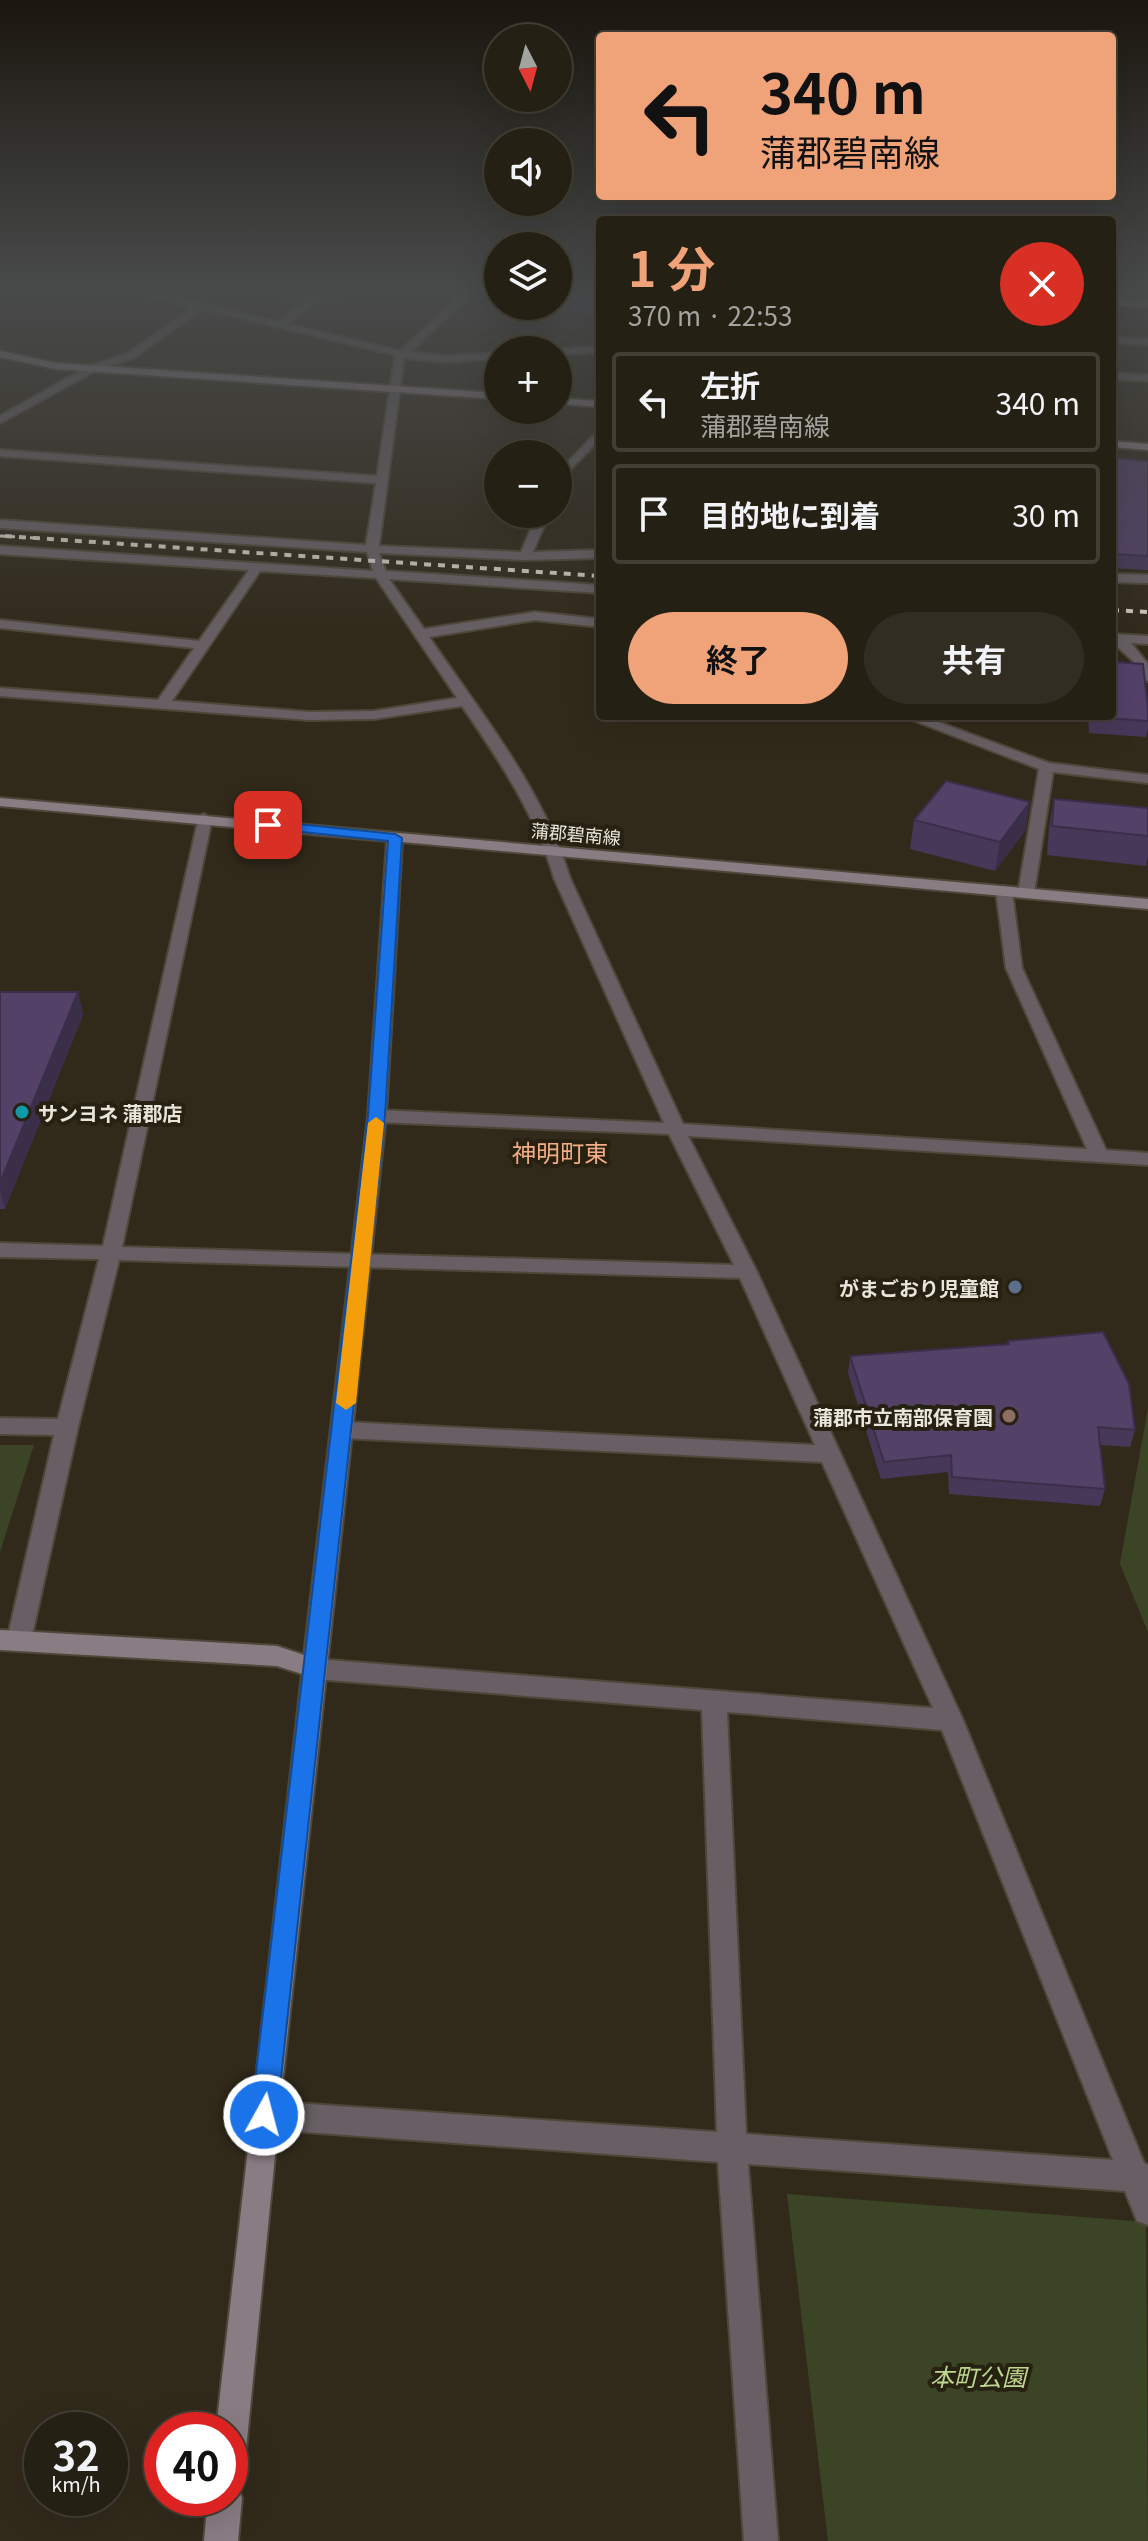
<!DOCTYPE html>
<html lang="ja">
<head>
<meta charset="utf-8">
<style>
  body { margin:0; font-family:Georgia,"Noto Sans JP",serif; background:#312d22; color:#f1f3f6; height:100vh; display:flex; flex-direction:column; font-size:30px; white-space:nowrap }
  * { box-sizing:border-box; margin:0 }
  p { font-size:26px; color:#a3a3a0 }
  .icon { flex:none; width:44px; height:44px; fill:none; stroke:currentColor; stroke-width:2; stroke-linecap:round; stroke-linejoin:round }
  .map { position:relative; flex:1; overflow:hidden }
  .sheet { position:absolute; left:596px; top:216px; width:520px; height:504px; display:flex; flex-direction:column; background:#252014; border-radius:8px; box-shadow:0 8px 32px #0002,0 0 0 2px #423e34 }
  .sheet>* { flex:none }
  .guide { position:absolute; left:596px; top:32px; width:520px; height:168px; border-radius:8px; box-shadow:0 8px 32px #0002,0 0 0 2px #423e34; background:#f0a279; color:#111; overflow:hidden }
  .needle { width:52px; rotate:174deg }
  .buttons { position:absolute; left:484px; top:24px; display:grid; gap:16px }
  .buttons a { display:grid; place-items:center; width:88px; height:88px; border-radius:50%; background:#252014; box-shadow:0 8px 32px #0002,0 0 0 2px #423e34; font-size:40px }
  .speed { position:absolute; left:24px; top:2412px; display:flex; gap:16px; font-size:40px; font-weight:700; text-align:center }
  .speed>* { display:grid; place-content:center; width:104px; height:104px; border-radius:50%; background:#252014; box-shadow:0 8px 32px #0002,0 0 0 2px #423e34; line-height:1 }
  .speed small { font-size:20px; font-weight:400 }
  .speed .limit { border:12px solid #d22; background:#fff; color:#111 }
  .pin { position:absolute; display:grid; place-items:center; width:68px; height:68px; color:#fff; margin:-34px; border-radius:16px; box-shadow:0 4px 12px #0006 }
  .me { position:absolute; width:88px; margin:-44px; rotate:7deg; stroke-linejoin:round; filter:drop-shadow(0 0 6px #0008) }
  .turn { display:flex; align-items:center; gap:28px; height:168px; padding:0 32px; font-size:36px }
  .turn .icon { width:104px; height:104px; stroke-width:2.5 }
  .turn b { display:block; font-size:56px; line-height:68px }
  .round { display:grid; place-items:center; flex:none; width:84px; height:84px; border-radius:42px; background:#312d22 }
  .overview { display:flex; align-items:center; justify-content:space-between; height:136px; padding:0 32px }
  h1 { font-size:48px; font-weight:700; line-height:60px; color:#f0a279 }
  .action { display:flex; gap:16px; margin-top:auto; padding:16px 32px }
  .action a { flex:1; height:92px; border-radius:48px; background:#f0a279; color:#111; font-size:32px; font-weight:700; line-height:92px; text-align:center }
  .action a+a { background:#312d22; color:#f1f3f6 }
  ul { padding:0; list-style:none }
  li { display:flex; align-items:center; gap:24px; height:100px; margin:0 16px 12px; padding:0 16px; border:4px solid #423e34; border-radius:8px }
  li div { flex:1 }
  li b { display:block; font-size:30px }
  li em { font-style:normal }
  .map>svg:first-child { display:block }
  .green { fill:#3b4526 }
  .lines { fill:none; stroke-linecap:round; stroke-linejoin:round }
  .stream { stroke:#465157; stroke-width:5 }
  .street-casing { stroke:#4e483a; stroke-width:4 }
  .secondary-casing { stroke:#4e483a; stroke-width:4 }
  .street { fill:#675f63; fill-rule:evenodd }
  .secondary { fill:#897c83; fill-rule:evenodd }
  .rail-far1 { stroke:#cfcac0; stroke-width:3; stroke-dasharray:5 5; stroke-linecap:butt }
  .rail { stroke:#cfcac0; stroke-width:4; stroke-dasharray:7 7; stroke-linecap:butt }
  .wall { fill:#473859 }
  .shaded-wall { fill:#3a2e49 }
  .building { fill:#534168; stroke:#3a2e49; stroke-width:2 }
  .route { fill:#1a73e8; stroke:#114b97; stroke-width:2 }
  .slow { fill:#f59e0b }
  .culture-dot { fill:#0f9aa8; stroke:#272111; stroke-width:3 }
  .service-dot { fill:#5c6f8a; stroke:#272111; stroke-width:3 }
  .education-dot { fill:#8d6e63; stroke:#272111; stroke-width:3 }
  .labels { text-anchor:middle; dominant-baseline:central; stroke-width:8; stroke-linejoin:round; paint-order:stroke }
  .far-street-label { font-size:18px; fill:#e9e5db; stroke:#272111 }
  .poi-label { font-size:20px; font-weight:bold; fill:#e9e5db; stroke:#272111; text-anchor:end }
  .quarter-label { font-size:24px; fill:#f4ac85; stroke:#272111 }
  .near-park-label { font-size:24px; font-style:italic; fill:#bed68f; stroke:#272111 }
</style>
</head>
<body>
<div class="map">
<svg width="1148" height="2541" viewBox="0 0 1148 2541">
  <rect width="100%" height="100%" fill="#312a1b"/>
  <g class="green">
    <path d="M1148 1408V1632L1120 1564Z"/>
    <path d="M0 1445H34L0 1552Z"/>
    <path d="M787 2194 1146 2222 1148 2541H828Z"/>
  </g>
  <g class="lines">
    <path class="stream" d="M334 297 353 285"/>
    <defs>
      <g id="street">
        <path d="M109 285H123L279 322 309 299 209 285H235L316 294 329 285H338L288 324 400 351 471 285H481L410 352 442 356 498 353V359L442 362 404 358 379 546 521 552 537 514H549L533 552 600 550V558L525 560 379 553 386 571 600 585V593L389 579 424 629 535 612 600 619V627L535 620 429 637C481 713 543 789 570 878L683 1124 1087 1149 1006 968 996 891 1004 886 1012 891 1022 968 1106 1150 1148 1153V1165L688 1136 757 1272 963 1720 1144 2163 1148 2165V2225L1137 2221 1125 2191 748 2164 778 2541H744L718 2162 264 2129 254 2125 249 2115 254 2105 264 2101 717 2132 702 1710 316 1679 307 1676 304 1669 307 1662 316 1659 933 1708 822 1462 343 1438 335 1436 332 1430 335 1424 343 1422 815 1445 740 1278 119 1260 78 1427 31 1640 27 1647 19 1650 11 1647 7 1640 54 1435 0 1434V1418L58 1419 99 1259 0 1257V1243L103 1246 199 816 204 814 212 819 122 1247 734 1265 669 1134 377 1122 368 1116 377 1110 664 1123 554 878C536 815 499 760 462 706L374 719 309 720 0 696V688L158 700 194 648 0 628V620L199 641 249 570 0 554V546L373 571 367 552 0 528V520L366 545 376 483 0 456V450L377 476 395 355 202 309 136 357 95 371 0 423V416L87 367 128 353 193 307ZM260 571 376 578 457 698 374 711 309 712 172 701ZM727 1712 942 1730 1113 2160 746 2134Z"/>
        <path d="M1112 337 1148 339V345L1112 343Z"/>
        <path d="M600 346V352L558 355V350H554Z"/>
        <path d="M1112 373 1148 375V381L1112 379Z"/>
        <path d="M600 429V439L558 482V472Z"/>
        <path d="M1112 574 1148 575V583L1112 582Z"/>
        <path d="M1112 634 1148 636V644L1131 643 1148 664V681L1143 680 1133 661 1112 642Z"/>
        <path d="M902 716H922L1049 763 1148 775V783L1053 772 1034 893 1026 898 1020 896 1018 893 1039 769Z"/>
      </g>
      <g id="secondary">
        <path d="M1112 299 1148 301V307L1112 305Z"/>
        <path d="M0 351 56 363 498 393V399L56 369 0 357Z"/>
        <path d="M558 398 600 401V407L558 404Z"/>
        <path d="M1112 441 1148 444V450L1112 447Z"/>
        <path d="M0 798 1148 899V909L402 842 386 1116 279 2115 246 2450 242 2462 230 2466V2430H216L302 1674 277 1666 0 1650V1630L277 1646 304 1655 368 1116 387 841 0 806Z"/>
        <path d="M230 2483 237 2486 242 2498 238 2541H204L208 2498H230Z"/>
      </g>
    </defs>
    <use href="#street" class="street-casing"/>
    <use href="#secondary" class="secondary-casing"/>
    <use href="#street" class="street"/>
    <use href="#secondary" class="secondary"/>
    <path class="rail-far1" d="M0 536 35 538"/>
    <g class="rail">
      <path d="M5 536 600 576"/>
      <path d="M1112 610 1148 612"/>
    </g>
  </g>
  <g class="wall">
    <path d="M600 285V315L558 311V300Z"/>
    <path d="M1120 285H1148V295L1120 294Z"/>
    <path d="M1114 458 1148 461V570L1112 568V469Z"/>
    <path d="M1117 662 1148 709V729L1146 737 1089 733 1088 716H1112Z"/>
    <path d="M1054 799 1148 808V857L1146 866 1047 855 1049 828Z"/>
    <path d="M1030 802 1025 831 995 871 910 849 914 820Z"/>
    <path d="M0 992H78L83 1015 5 1209H0Z"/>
    <path d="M1008 1341 1135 1430 1130 1447 1100 1445 1105 1489 1100 1506 949 1494 948 1472 881 1479 848 1373 850 1356 1007 1344Z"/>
  </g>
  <g class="shaded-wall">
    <path d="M1030 802 1025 831 995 871 1000 842Z"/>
    <path d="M78 992 83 1015 5 1209 0 1189V1183Z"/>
  </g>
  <g class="building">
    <path d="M572 285H600V304L558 300Z"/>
    <path d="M1114 458 1148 461V556L1112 554V501Z"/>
    <path d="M1112 653H1116L1117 662 1143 664 1148 709V721L1092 717V716H1112Z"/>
    <path d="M946 781 1030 802 1000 842 914 820Z"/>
    <path d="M1054 799 1148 808V836L1052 826Z"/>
    <path d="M0 992H78L0 1183Z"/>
    <path d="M1103 1332 1129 1384 1135 1430 1098 1427 1105 1489 952 1477 951 1455 884 1462 850 1356 1009 1344 1008 1341Z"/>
  </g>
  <linearGradient id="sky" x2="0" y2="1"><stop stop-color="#1b170f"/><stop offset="0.45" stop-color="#484a4a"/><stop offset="1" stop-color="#484a4a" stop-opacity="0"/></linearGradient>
  <rect width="1148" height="640" fill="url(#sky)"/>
  <path class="route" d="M268 821 395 834 402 838 385 1116 277 2115 273 2125 264 2128 254 2125 251 2115 368 1116 388 841 263 828V822Z"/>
  <path class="slow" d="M376 1117 384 1123 356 1403 346 1410 336 1403 368 1123Z"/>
  <circle class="culture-dot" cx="22" cy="1112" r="8"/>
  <circle class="service-dot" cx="1015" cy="1287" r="8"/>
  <circle class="education-dot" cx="1009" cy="1416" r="8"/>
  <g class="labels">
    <g class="far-street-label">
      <text transform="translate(576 833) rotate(5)">蒲郡碧南線</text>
    </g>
    <g class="poi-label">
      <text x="38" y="1112" text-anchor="start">サンヨネ 蒲郡店</text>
      <text x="999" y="1287">がまごおり児童館</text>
      <text x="993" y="1416">蒲郡市立南部保育園</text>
    </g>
    <g class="quarter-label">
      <text x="560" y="1151">神明町東</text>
    </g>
    <g class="near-park-label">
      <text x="978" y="2375">本町公園</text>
    </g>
  </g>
</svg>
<div class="buttons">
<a><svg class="needle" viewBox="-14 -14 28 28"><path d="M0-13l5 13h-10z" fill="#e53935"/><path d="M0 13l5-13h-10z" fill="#a3a3a0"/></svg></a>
<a><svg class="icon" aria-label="sound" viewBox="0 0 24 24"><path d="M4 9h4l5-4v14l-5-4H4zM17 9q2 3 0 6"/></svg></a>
<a><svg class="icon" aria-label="layers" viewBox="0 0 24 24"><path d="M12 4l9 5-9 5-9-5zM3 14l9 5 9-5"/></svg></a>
<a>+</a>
<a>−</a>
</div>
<div class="speed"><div>32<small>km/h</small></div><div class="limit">40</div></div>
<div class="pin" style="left:268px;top:825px;background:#d93025"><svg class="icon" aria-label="arrive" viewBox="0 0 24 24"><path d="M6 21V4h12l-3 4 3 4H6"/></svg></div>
<svg class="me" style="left:264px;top:2115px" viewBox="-20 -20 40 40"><circle r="17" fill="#1a73e8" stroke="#fff" stroke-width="3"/><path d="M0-11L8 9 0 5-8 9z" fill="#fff"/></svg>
<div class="guide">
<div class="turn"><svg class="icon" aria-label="left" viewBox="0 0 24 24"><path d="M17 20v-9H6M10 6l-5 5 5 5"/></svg><div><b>340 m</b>蒲郡碧南線</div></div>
</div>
<section class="sheet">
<div class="overview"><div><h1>1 分</h1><p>370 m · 22:53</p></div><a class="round" style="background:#d93025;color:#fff"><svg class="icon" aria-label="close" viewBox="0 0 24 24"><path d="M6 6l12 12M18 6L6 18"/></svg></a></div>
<ul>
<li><svg class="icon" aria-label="left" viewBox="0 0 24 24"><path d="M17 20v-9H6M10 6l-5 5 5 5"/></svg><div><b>左折</b><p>蒲郡碧南線</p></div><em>340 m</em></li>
<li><svg class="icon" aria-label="arrive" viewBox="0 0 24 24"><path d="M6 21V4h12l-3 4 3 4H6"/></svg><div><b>目的地に到着</b></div><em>30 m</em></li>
</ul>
<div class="action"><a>終了</a><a>共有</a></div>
</section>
</div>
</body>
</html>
